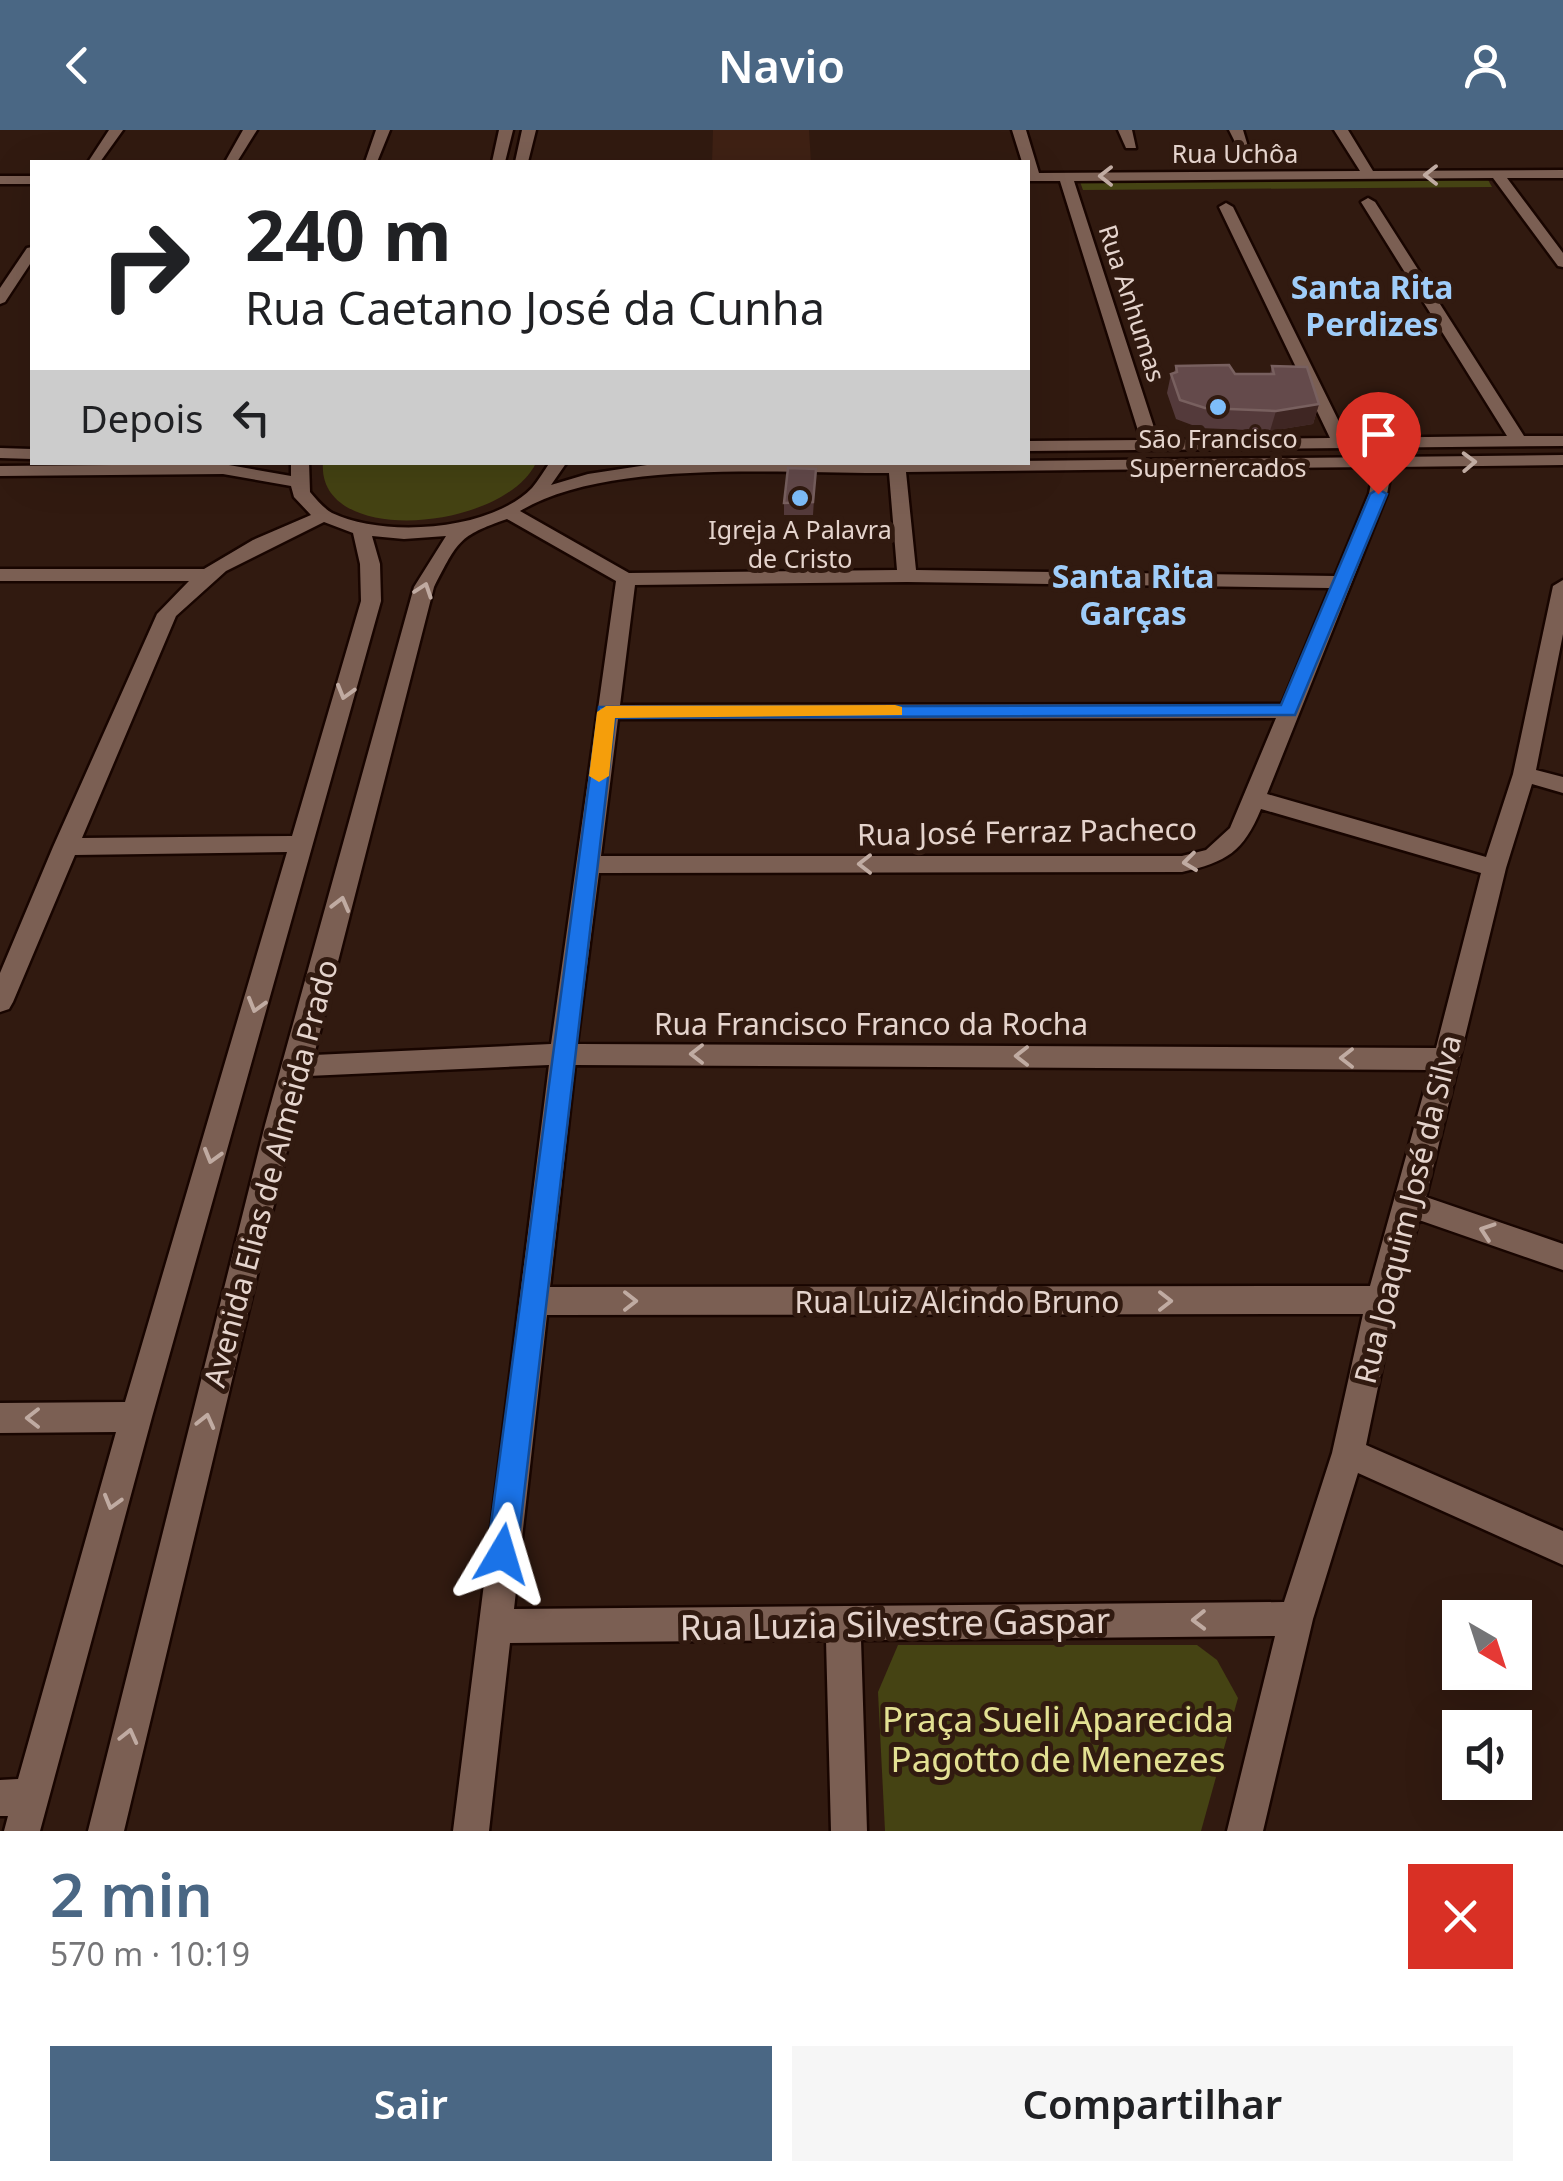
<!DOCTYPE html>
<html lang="pt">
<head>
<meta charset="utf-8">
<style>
  body { margin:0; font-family:"Noto Sans",sans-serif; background:#f6f6f6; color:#202124; height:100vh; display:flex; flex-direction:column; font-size:38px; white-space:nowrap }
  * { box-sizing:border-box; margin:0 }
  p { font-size:32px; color:#757577 }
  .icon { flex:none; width:55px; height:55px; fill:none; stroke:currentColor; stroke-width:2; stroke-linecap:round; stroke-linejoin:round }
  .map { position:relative; height:1701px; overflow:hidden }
  .panel { display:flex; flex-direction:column; background:#fff; flex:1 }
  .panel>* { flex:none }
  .top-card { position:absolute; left:30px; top:30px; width:1000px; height:305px; border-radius:0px; box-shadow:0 10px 40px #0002; background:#fff; color:#202124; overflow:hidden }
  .needle { width:65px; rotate:141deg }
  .buttons { position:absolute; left:1442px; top:1470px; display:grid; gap:20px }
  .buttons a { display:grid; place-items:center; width:90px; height:90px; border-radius:0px; background:#fff; box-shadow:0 10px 40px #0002; font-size:50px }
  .pin { position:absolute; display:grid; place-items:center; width:85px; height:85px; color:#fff; margin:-102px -42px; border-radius:50% 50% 50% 0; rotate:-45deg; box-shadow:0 0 10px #0007 }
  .pin .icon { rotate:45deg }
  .me { position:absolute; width:110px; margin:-55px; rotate:7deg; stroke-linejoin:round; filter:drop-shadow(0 0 8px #0008) }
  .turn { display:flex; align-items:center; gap:35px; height:210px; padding:0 50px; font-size:45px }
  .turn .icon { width:130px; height:130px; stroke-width:2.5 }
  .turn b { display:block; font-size:70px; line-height:85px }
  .then { display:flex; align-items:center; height:95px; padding:0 50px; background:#0003; gap:20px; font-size:38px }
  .round { display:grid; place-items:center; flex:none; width:105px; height:105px; border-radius:0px; background:#f6f6f6 }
  .head { display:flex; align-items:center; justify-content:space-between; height:170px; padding:0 50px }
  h1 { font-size:60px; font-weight:600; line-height:75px; color:#4a6784 }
  .action { display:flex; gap:20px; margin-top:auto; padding:20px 50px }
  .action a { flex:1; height:115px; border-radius:0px; background:#4a6784; color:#fff; font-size:40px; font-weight:600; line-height:115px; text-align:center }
  .action a+a { background:#f6f6f6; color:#202124 }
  header { display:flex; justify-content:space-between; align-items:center; height:130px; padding:0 50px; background:#4a6784; color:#fff; font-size:45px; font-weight:600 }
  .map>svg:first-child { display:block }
  .built { fill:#3f2114 }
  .green { fill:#454313 }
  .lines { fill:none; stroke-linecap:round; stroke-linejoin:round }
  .minor-casing { stroke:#180500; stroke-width:5 }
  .minor { fill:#7b5f53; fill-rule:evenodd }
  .wall { fill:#543a3b }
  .shaded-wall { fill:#3f2623 }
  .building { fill:#644a4b; stroke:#78605f; stroke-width:2.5 }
  .oneway { stroke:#c0aba2 }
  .route { fill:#1a73e8; stroke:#114b97; stroke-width:2.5 }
  .slow { fill:#f59e0b }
  .poi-dot { fill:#7ebdf9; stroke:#311a10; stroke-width:4 }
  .labels { text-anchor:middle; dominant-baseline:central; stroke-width:10; stroke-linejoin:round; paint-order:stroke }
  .far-street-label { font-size:25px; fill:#e5d4cd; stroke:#311a10 }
  .far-poi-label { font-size:25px; fill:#e5d4cd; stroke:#311a10 }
  .street-label { font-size:30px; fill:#e5d4cd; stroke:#311a10 }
  .far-district-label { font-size:32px; font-weight:bold; fill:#9fcdfa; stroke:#311a10 }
  .near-street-label { font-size:35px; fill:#e5d4cd; stroke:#311a10 }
  .near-park-label { font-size:35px; fill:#e3e193; stroke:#311a10 }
</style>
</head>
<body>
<header><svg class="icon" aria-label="back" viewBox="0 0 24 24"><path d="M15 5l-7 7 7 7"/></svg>Navio<svg class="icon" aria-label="person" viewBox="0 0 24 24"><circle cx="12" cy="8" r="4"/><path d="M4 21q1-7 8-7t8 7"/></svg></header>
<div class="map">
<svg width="1563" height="1701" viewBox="0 0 1563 1701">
  <rect width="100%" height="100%" fill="#311a10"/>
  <path class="built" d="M713 0H809L811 32H712Z"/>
  <g class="green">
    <path d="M1487 48 1492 57 1083 60 1079 49Z"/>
    <path d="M323 332H536V333C503 401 316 418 323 332Z"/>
    <path d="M898 1515H1197L1217 1530 1238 1568 1201 1701H885L878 1562Z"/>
  </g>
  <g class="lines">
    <defs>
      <g id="minor">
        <path d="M109 0H123L100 32H88Z"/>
        <path d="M243 0H257L237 32H225Z"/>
        <path d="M376 0H390L377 32H365Z"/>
        <path d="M499 0H513L505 32H492Z"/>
        <path d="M522 0H536L528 32H515Z"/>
        <path d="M1012 0H1026L1039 43 1360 41 1334 0H1348L1373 41 1563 40V48H1507L1563 123V137L1558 136 1493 48 1074 51 1158 310 1330 308 1219 77 1226 73 1233 77 1347 308 1507 306 1361 72 1368 68 1375 72 1524 306H1563V316L1028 321V311L1141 310 1060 51H1028V32H1022Z"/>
        <path d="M1118 0H1132L1136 18H1126Z"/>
        <path d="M1229 0H1243L1249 20H1239Z"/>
        <rect x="0" y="46" width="32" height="8"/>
        <path d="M32 117V131L5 172 0 174V158L27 118Z"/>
        <path d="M0 318 32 319V329L0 328Z"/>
        <path d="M1563 325V335L1392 337 1387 364 1267 664 1486 727 1513 644 1553 456 1563 450V504L1536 640 1563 647V663L1532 654 1506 738 1426 1067 1563 1114V1140L1419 1090 1396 1170 1366 1315 1563 1401V1435L1358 1343 1313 1489 1263 1701H1227L1275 1506 861 1510 867 1701H831L826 1510 510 1513 489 1701H453L549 935 308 946 293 995 124 1701H88L265 995 414 457 446 406 404 409 372 406 380 434 381 471 152 1287 40 1701H4L8 1686H0V1650L18 1649 116 1302 0 1303V1273L125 1272 287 722 75 725 13 872 9 879 0 882V843L53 717 157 484 189 451H0V439H204L253 410 311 385 294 367 291 356 223 344 0 346V336L223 334 291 346V332H309L310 362C316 369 323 378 332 383 384 408 490 401 532 358 538 351 544 341 550 332H567L551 355 588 344 647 335ZM1374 337 1369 364 1335 446 916 440 906 342ZM889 343 897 440 629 443 520 381C608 328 785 344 889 343ZM507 389 616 451 551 914 314 925 434 457C458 411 458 406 507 389ZM324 392 353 403 360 434 361 471 292 706 82 708 176 486 226 441ZM907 452 1330 458 1282 574 620 575 635 455ZM1276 588 1230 698 1206 720 1182 726H601L618 589ZM1261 679 1481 743 1436 918 577 914 599 743 1182 742C1227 732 1243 722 1261 679ZM575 935 1430 940 1370 1156 550 1157ZM1363 1184 1332 1323 1284 1472 514 1479 547 1185Z"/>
      </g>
    </defs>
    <use href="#minor" class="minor-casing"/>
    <use href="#minor" class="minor"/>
  </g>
  <g class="wall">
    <path d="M1176 236 1235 244H1270L1272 236 1319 274 1313 294 1270 301 1200 298 1176 289 1167 263 1171 244 1174 243Z"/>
    <path d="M816 339 813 385H784V373Z"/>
  </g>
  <path class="shaded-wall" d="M1319 274 1313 294 1270 301 1276 281Z"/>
  <g class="building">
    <path d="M1229 235 1235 244H1274L1272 236 1307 237 1319 274 1276 281 1205 278 1180 270 1171 244 1177 242 1176 236Z"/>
    <path d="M788 338 816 339 813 372 784 373Z"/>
  </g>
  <defs><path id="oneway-chevron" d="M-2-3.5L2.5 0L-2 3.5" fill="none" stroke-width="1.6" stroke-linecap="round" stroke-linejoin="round" transform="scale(2.5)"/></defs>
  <g class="oneway">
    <use href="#oneway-chevron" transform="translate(1431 45) rotate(180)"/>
    <use href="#oneway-chevron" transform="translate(1106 46) rotate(180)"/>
    <use href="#oneway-chevron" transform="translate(1469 332) rotate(-2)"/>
    <use href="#oneway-chevron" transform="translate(424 460) rotate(-71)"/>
    <use href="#oneway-chevron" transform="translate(345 562) rotate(106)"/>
    <use href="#oneway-chevron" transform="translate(1190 732) rotate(173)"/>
    <use href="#oneway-chevron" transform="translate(865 734) rotate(180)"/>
    <use href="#oneway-chevron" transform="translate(341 774) rotate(-75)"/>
    <use href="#oneway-chevron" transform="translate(256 875) rotate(106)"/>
    <use href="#oneway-chevron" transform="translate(697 924) rotate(-180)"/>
    <use href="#oneway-chevron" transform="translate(1022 926) rotate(-180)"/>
    <use href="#oneway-chevron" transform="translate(1347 928) rotate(-180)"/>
    <use href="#oneway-chevron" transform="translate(212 1026) rotate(106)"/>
    <use href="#oneway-chevron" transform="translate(1487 1101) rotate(-161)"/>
    <use href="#oneway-chevron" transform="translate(630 1171)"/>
    <use href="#oneway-chevron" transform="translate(1165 1171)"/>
    <use href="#oneway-chevron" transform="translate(33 1288) rotate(180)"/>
    <use href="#oneway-chevron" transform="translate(206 1291) rotate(-76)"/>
    <use href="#oneway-chevron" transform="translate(112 1372) rotate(106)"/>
    <use href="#oneway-chevron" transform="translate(1199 1490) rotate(179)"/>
    <use href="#oneway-chevron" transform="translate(129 1606) rotate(-76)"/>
  </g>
  <path class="route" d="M1378 359 1387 364 1295 585 615 588 517 1424 513 1435 502 1439 492 1435 487 1424 599 577 1281 575 1370 364Z"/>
  <path class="slow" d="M895 575 902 577V585L615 588 609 646 599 652 589 646 597 582 606 576Z"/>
  <g class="poi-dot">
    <circle cx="1218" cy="277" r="10"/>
    <circle cx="800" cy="368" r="10"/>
  </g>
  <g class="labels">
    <g class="far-street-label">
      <text x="1235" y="23">Rua Uchôa</text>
      <text transform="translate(1133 173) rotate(72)">Rua Anhumas</text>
    </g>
    <g class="far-poi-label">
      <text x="1218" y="308">São Francisco<tspan x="1218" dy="29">Supernercados</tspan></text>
      <text x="800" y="399">Igreja A Palavra<tspan x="800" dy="29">de Cristo</tspan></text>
    </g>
    <g class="street-label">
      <text transform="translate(1027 701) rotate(-1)">Rua José Ferraz Pacheco</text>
      <text x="871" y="893">Rua Francisco Franco da Rocha</text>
      <text transform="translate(270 1043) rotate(-75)">Avenida Elias de Almeida Prado</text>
      <text transform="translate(1407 1079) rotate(-76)">Rua Joaquim José da Silva</text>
      <text x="957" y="1171">Rua Luiz Alcindo Bruno</text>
    </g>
    <g class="far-district-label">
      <text x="1372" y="156">Santa Rita<tspan x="1372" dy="37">Perdizes</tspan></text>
      <text x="1133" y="445">Santa Rita<tspan x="1133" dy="37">Garças</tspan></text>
    </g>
    <g class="near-street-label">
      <text transform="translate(895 1493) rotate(-1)">Rua Luzia Silvestre Gaspar</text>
    </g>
    <g class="near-park-label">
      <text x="1058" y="1588">Praça Sueli Aparecida<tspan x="1058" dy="40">Pagotto de Menezes</tspan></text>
    </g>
  </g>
</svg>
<div class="buttons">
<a><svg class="needle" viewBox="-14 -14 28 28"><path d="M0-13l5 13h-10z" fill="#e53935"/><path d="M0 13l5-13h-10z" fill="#757577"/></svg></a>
<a><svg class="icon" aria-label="sound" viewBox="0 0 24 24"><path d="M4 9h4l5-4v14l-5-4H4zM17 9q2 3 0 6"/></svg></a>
</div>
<div class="pin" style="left:1378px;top:364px;background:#d93025"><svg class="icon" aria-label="arrive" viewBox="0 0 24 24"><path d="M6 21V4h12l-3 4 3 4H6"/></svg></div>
<svg class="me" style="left:502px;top:1424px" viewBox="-20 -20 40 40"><path d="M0-17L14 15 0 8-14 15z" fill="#1a73e8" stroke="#fff" stroke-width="4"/></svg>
<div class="top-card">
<div class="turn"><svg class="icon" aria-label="right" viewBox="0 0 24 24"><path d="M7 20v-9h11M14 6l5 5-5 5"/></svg><div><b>240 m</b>Rua Caetano José da Cunha</div></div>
<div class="then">Depois<svg class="icon" aria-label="left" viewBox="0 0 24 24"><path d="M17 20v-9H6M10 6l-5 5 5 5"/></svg></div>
</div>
</div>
<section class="panel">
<div class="head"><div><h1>2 min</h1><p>570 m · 10:19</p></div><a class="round" style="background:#d93025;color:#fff"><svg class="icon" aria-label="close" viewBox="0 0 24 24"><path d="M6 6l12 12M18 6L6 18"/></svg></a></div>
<div class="action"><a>Sair</a><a>Compartilhar</a></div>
</section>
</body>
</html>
